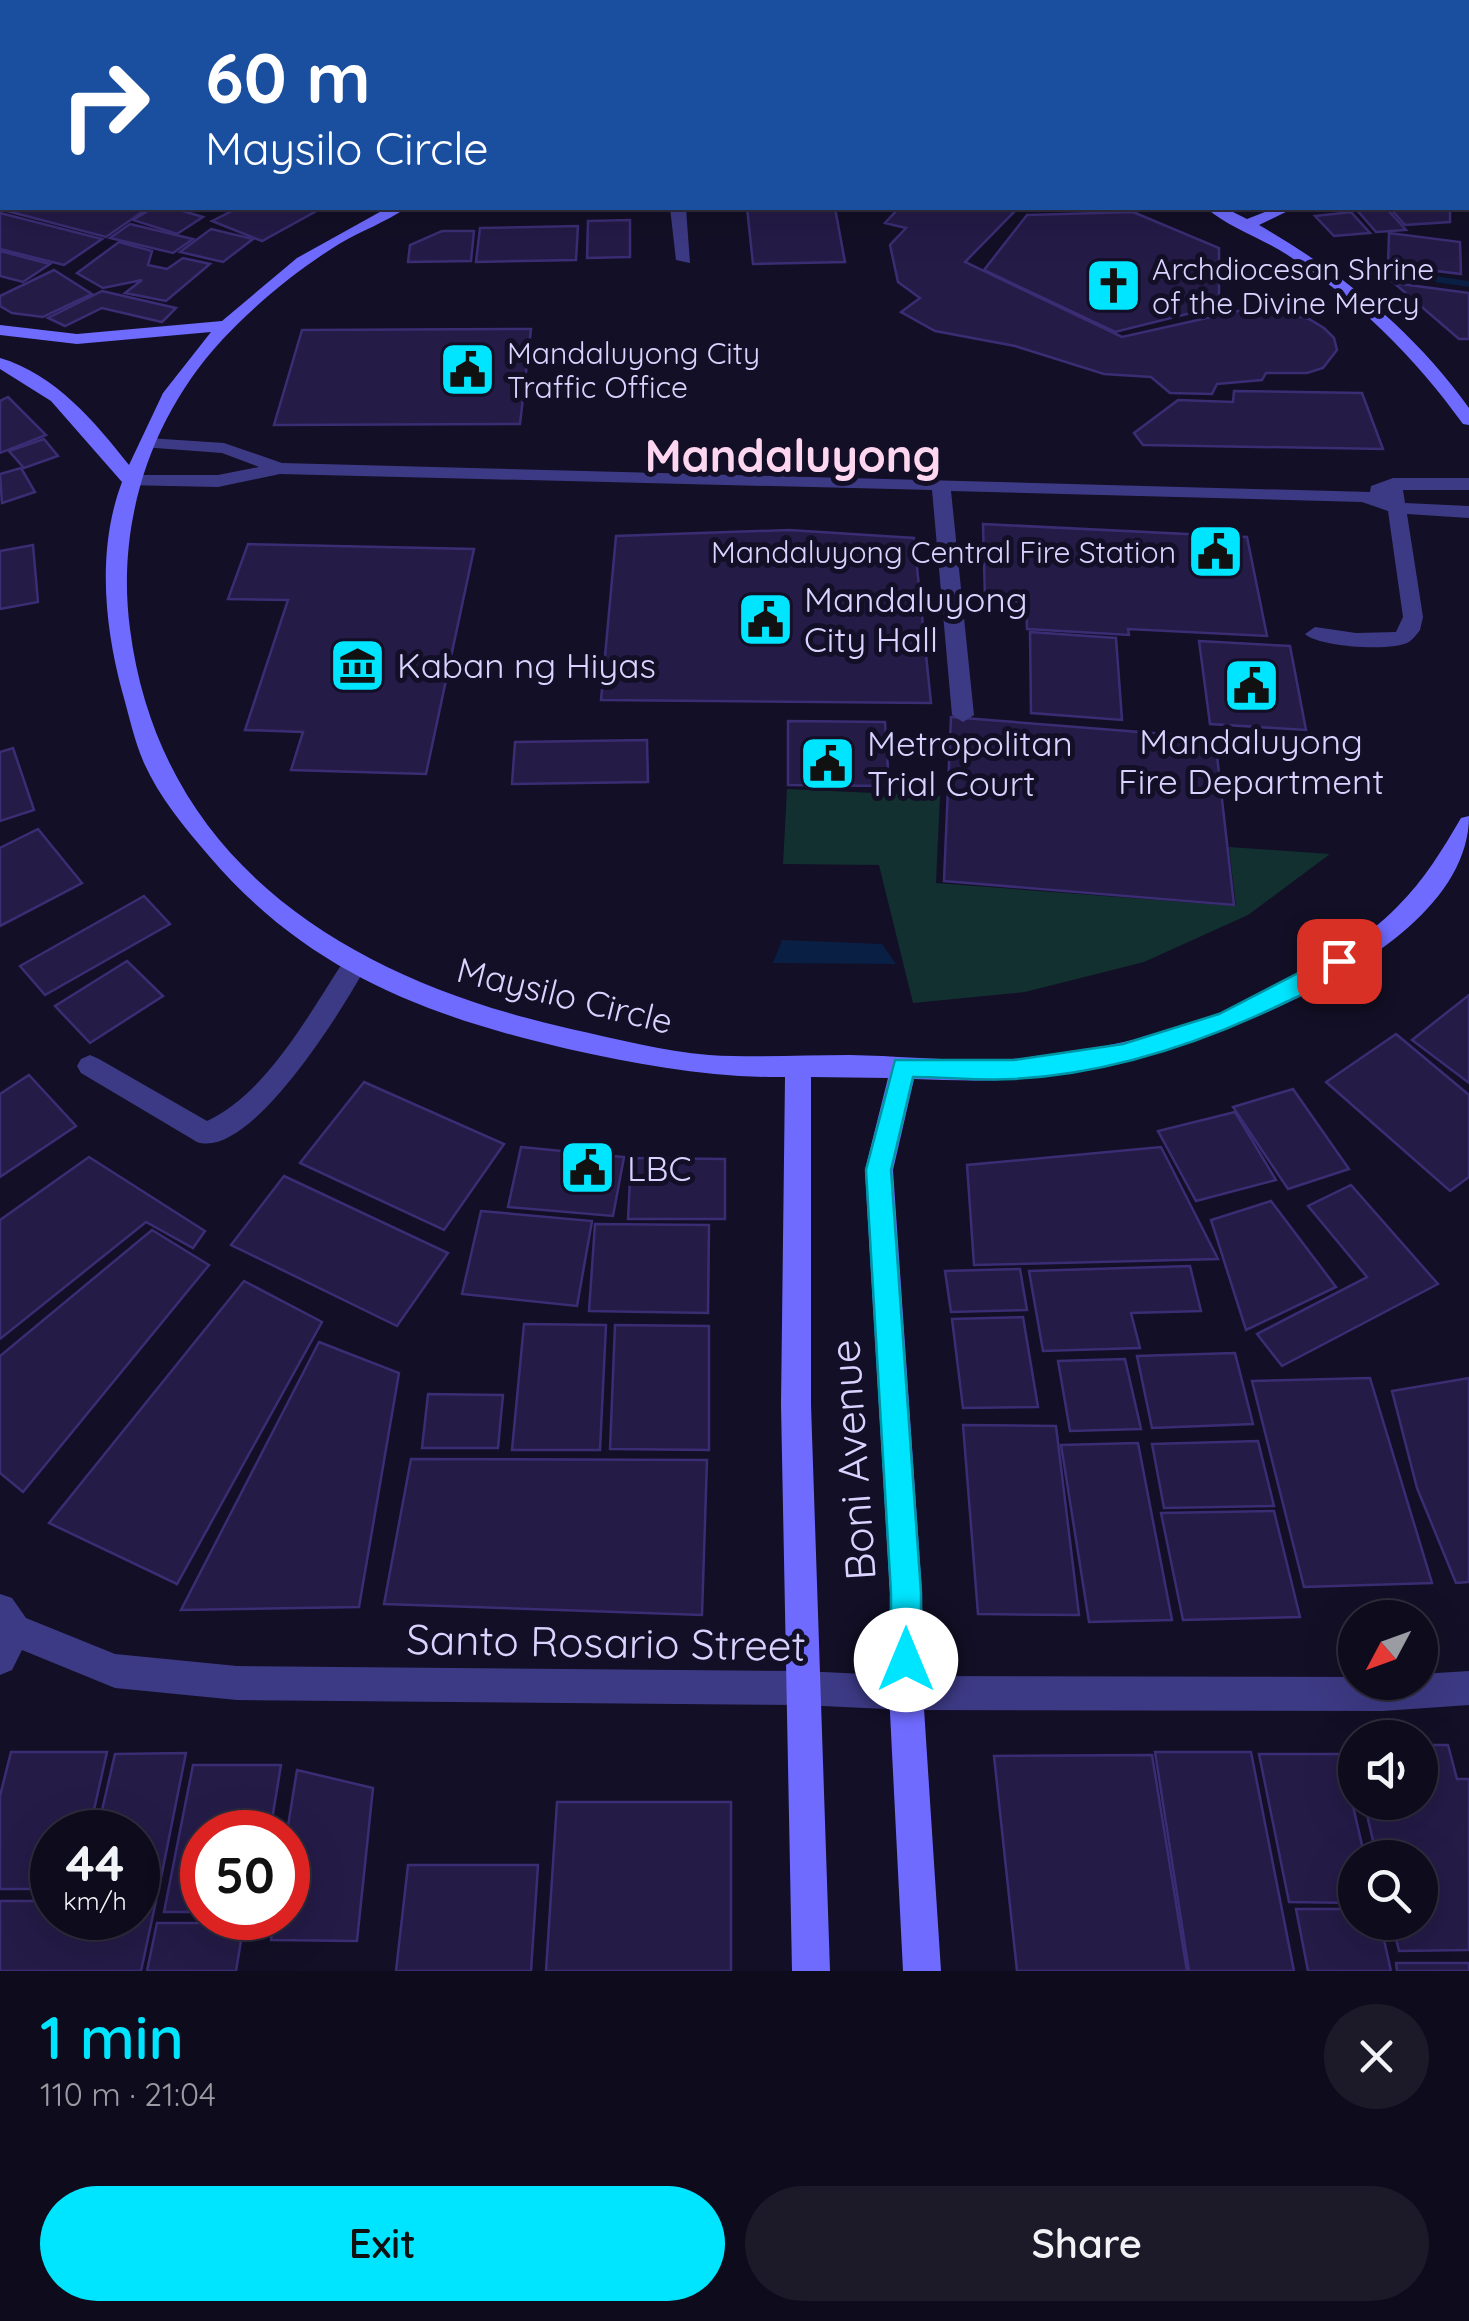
<!DOCTYPE html>
<html lang="en">
<head>
<meta charset="utf-8">
<style>
  body { margin:0; font-family:Quicksand,sans-serif; background:#1c1929; color:#f1f3f6; height:100vh; display:flex; flex-direction:column; font-size:38px; white-space:nowrap }
  * { box-sizing:border-box; margin:0 }
  p { font-size:32px; color:#9b9ba3 }
  .icon { flex:none; width:55px; height:55px; fill:none; stroke:currentColor; stroke-width:2; stroke-linecap:round; stroke-linejoin:round }
  .map { position:relative; height:1971px; overflow:hidden }
  .panel { display:flex; flex-direction:column; background:#0e0b1c; flex:1 }
  .panel>* { flex:none }
  .banner { position:absolute; left:0px; top:0px; width:1470px; height:210px; box-shadow:0 10px 40px #0002,0 0 0 2px #2e2b3b; background:#1a4fa0; color:#fff; overflow:hidden }
  .needle { width:65px; rotate:229deg }
  .fabs { position:absolute; left:1338px; top:1600px; display:grid; gap:20px }
  .fabs a { display:grid; place-items:center; width:100px; height:100px; border-radius:50%; background:#0e0b1c; box-shadow:0 10px 40px #0002,0 0 0 2px #2e2b3b; font-size:50px }
  .speed { position:absolute; left:30px; top:1810px; display:flex; gap:20px; font-size:50px; font-weight:700; text-align:center }
  .speed>* { display:grid; place-content:center; width:130px; height:130px; border-radius:50%; background:#0e0b1c; box-shadow:0 10px 40px #0002,0 0 0 2px #2e2b3b; line-height:1 }
  .speed small { font-size:25px; font-weight:400 }
  .speed .limit { border:15px solid #d22; background:#fff; color:#111 }
  .pin { position:absolute; display:grid; place-items:center; width:85px; height:85px; color:#fff; margin:-42px; border-radius:20px; box-shadow:0 5px 15px #0006 }
  .me { position:absolute; width:110px; margin:-55px; rotate:0deg; stroke-linejoin:round; filter:drop-shadow(0 0 8px #0008) }
  .turn { display:flex; align-items:center; gap:35px; height:210px; padding:0 40px; font-size:45px }
  .turn .icon { width:130px; height:130px; stroke-width:2.5 }
  .turn b { display:block; font-size:70px; line-height:85px }
  .round { display:grid; place-items:center; flex:none; width:105px; height:105px; border-radius:52px; background:#1c1929 }
  .overview { display:flex; align-items:center; justify-content:space-between; height:170px; padding:0 40px }
  h1 { font-size:60px; font-weight:600; line-height:75px; color:#00e5ff }
  .cta { display:flex; gap:20px; margin-top:auto; padding:20px 40px }
  .cta a { flex:1; height:115px; border-radius:60px; background:#00e5ff; color:#111; font-size:40px; font-weight:600; line-height:115px; text-align:center }
  .cta a+a { background:#1c1929; color:#f1f3f6 }
  .map>svg:first-child { display:block }
  .green { fill:#12302f }
  .water { fill:#0a1f44 }
  .lines { fill:none; stroke-linecap:round; stroke-linejoin:round }
  .stream { fill:#0a1f44; fill-rule:evenodd }
  .building { fill:#241b47; stroke:#3b2d73; stroke-width:2.5 }
  .lane { fill:#3d3a85; fill-rule:evenodd }
  .street { fill:#3d3a85; fill-rule:evenodd }
  .secondary { fill:#6f6bff; fill-rule:evenodd }
  .route { fill:#00e5ff; stroke:#0095a6; stroke-width:2.5 }
  .labels { text-anchor:middle; dominant-baseline:central; stroke-width:10; stroke-linejoin:round; paint-order:stroke }
  .far-poi-label { font-size:30px; fill:#d9d4ff; stroke:#130f26; text-anchor:start }
  .poi-label { font-size:35px; fill:#d9d4ff; stroke:#130f26; text-anchor:start }
  .street-label { font-size:35px; fill:#d9d4ff; stroke:#130f26 }
  .near-street-label { font-size:42px; fill:#d9d4ff; stroke:#130f26 }
  .far-town-label { font-size:45px; font-weight:bold; fill:#ffd6f0; stroke:#130f26 }
</style>
</head>
<body>
<div class="map">
<svg width="1469" height="1971" viewBox="0 0 1469 1971">
  <rect width="100%" height="100%" fill="#130f26"/>
  <path class="green" d="M787 789 940 796 936 883 1236 906 1229 847 1330 854 1248 915 1144 962 1025 992 913 1003 879 865 783 864Z"/>
  <path class="water" d="M782 940 882 944 896 964 773 963Z"/>
  <g class="lines">
    <g class="stream">
      <rect x="1000" y="0" width="8" height="2"/>
      <path d="M1372 267 1469 281V287L1368 272 1366 270Z"/>
    </g>
  </g>
  <g class="building">
    <path d="M1019 0H1128L1019 2Z"/>
    <path d="M1203 0H1333L1202 2Z"/>
    <path d="M7 208H148L106 237 3 210Z"/>
    <path d="M153 208H173L203 217 177 234 133 220Z"/>
    <path d="M238 208H322L262 241 212 221Z"/>
    <path d="M747 208H835L845 262 753 264Z"/>
    <path d="M899 208H1018L965 262 1122 337 1238 311 1272 309 1309 319 1324 328 1334 338 1337 350 1323 368 1307 373H1266L1262 380 1217 384 1212 394 1170 393 1151 377 1104 374 1015 346 935 331 901 312 920 298 898 282 890 245 906 228 885 223Z"/>
    <path d="M1386 208 1406 230 1376 232 1356 209Z"/>
    <path d="M1390 208H1450V222L1405 225Z"/>
    <path d="M1133 212 1219 248V306L1115 332 984 270 1027 215Z"/>
    <path d="M1351 212 1370 233 1334 236 1315 216Z"/>
    <path d="M0 213 102 239 64 265 0 249Z"/>
    <path d="M630 220V257L587 258 588 221Z"/>
    <path d="M130 224 193 239 173 253 110 238Z"/>
    <path d="M578 226 576 260 476 262 480 228Z"/>
    <path d="M211 229 253 239 223 262 180 252Z"/>
    <path d="M442 231H474L471 261 408 262 410 245Z"/>
    <path d="M1389 233 1460 242 1461 274 1388 265Z"/>
    <path d="M119 242 152 251 148 265 167 269 183 258 210 264 166 301 125 293 142 280 103 288 77 273Z"/>
    <path d="M0 251 50 264 23 282 0 276Z"/>
    <path d="M54 270 92 294 43 317 12 313 0 306V296Z"/>
    <path d="M1394 283 1469 293V339H1459Z"/>
    <path d="M102 291 176 308 162 322 102 308 65 326 48 318Z"/>
    <path d="M531 329 520 424 274 425 302 330Z"/>
    <path d="M1234 391 1362 393 1383 449 1143 445 1134 433 1178 400 1233 402Z"/>
    <path d="M8 397 46 435 0 453V401Z"/>
    <path d="M44 439 58 456 24 468 9 451Z"/>
    <path d="M21 468 35 492 2 503 0 474Z"/>
    <path d="M983 524 1247 537 1267 636 1128 629 1129 635 1027 629 1026 602 985 599Z"/>
    <path d="M789 530 914 538 931 703 601 700 616 536Z"/>
    <path d="M248 544 474 549 426 774 291 770 303 732 245 730 288 600 228 599Z"/>
    <path d="M33 545 38 602 0 609V551Z"/>
    <path d="M1030 632 1116 638 1122 720 1031 713Z"/>
    <path d="M1199 641 1290 646 1306 730 1210 724Z"/>
    <path d="M951 717 1215 738 1234 905 944 881Z"/>
    <path d="M788 721 885 722 889 786 788 785Z"/>
    <path d="M647 740 648 782 512 784 515 742Z"/>
    <path d="M13 748 34 810 0 821V752Z"/>
    <path d="M38 829 82 883 0 926V848Z"/>
    <path d="M144 896 170 924 45 995 20 966Z"/>
    <path d="M127 961 163 996 90 1043 55 1006Z"/>
    <path d="M1469 995V1083L1412 1040Z"/>
    <path d="M1396 1034 1469 1095V1177L1450 1191 1326 1082Z"/>
    <path d="M29 1075 76 1126 0 1177V1094Z"/>
    <path d="M364 1082 504 1144 444 1230 300 1163Z"/>
    <path d="M1293 1089 1349 1169 1288 1189 1233 1107Z"/>
    <path d="M1235 1112 1276 1180 1196 1201 1158 1131Z"/>
    <path d="M521 1147 624 1157 613 1216 508 1207Z"/>
    <path d="M1161 1147 1218 1259 974 1265 967 1165Z"/>
    <path d="M89 1157 205 1231 193 1248 146 1222 0 1339V1220Z"/>
    <path d="M631 1158 725 1159V1219H628Z"/>
    <path d="M284 1176 448 1253 397 1326 231 1245Z"/>
    <path d="M1351 1185 1438 1284 1282 1366 1257 1334 1367 1277 1308 1206Z"/>
    <path d="M1271 1201 1336 1287 1246 1330 1211 1220Z"/>
    <path d="M481 1211 592 1221 577 1306 462 1294Z"/>
    <path d="M595 1224 709 1225 708 1313 589 1311Z"/>
    <path d="M152 1230 209 1265 23 1492 0 1473V1356Z"/>
    <path d="M1190 1266 1201 1311 1131 1313 1140 1348 1043 1351 1029 1271Z"/>
    <path d="M1020 1269 1027 1310 951 1312 945 1271Z"/>
    <path d="M244 1281 322 1322 177 1584 49 1523Z"/>
    <path d="M1023 1317 1038 1407 963 1408 952 1319Z"/>
    <path d="M524 1324 606 1325 600 1450H512Z"/>
    <path d="M615 1325 709 1326V1450L610 1449Z"/>
    <path d="M319 1342 399 1373 359 1607 181 1610Z"/>
    <path d="M1235 1353 1253 1424 1152 1428 1137 1356Z"/>
    <path d="M1125 1359 1141 1429 1070 1431 1058 1361Z"/>
    <path d="M1370 1378 1432 1583 1304 1587 1252 1381Z"/>
    <path d="M1469 1378V1582L1456 1583 1417 1488 1392 1391Z"/>
    <path d="M428 1394 503 1395 498 1448H422Z"/>
    <path d="M963 1425 1056 1426 1079 1615 978 1614Z"/>
    <path d="M1258 1441 1274 1506 1164 1508 1152 1444Z"/>
    <path d="M1138 1443 1172 1620 1089 1622 1061 1445Z"/>
    <path d="M411 1459 707 1460 702 1615 384 1604Z"/>
    <path d="M1274 1511 1300 1617 1183 1620 1161 1513Z"/>
    <path d="M1420 1745H1448L1457 1779H1469V1950L1399 1951 1392 1922H1420V1858H1377L1364 1802H1420Z"/>
    <path d="M11 1752H107L89 1832H52V1889H0V1796Z"/>
    <path d="M1155 1752H1251L1294 1971H1189Z"/>
    <path d="M186 1753 159 1888H138V1832H97L115 1754Z"/>
    <path d="M1259 1754H1341L1365 1858H1355V1903L1289 1902Z"/>
    <path d="M1152 1755 1187 1971H1017L994 1756Z"/>
    <path d="M193 1765H281L270 1832H202V1912H164Z"/>
    <path d="M297 1770 373 1788 357 1941 271 1940 274 1918H288L287 1832Z"/>
    <path d="M557 1802H731V1971H546Z"/>
    <path d="M408 1865H538L531 1971H396Z"/>
    <path d="M0 1901H52V1918H138V1901H156L141 1971H0Z"/>
    <path d="M1296 1909H1355V1922H1380L1391 1971H1308Z"/>
    <path d="M157 1923H244L236 1971H147Z"/>
    <path d="M1396 1963H1469V1971H1397Z"/>
  </g>
  <g class="lines">
    <g class="lane">
      <path d="M670 208H686L690 263 676 260Z"/>
      <path d="M148 438 224 443 282 463 1370 492 1371 486 1393 478H1469V490H1403L1405 503 1469 506V518L1407 514 1423 617 1420 630C1417 634 1413 639 1409 642 1392 652 1318 647 1305 634L1315 627 1356 633 1396 632 1403 617 1388 511 1362 502 951 491 974 715 963 722 952 715 932 490 280 474 218 487 124 485 122 481 131 475H218L259 467 222 453 142 447 139 443Z"/>
      <path d="M356 954 365 956 368 963C346 1004 251 1161 197 1142L81 1073 77 1066 81 1059 90 1055 99 1059 207 1121C267 1094 312 1009 347 956Z"/>
    </g>
    <g class="street">
      <path d="M3 0H22L2 3Z"/>
      <rect x="1468" y="183" width="1" height="8"/>
      <path d="M2 186V197L0 198V187Z"/>
      <path d="M0 1594 12 1598 26 1618 115 1654 237 1666 802 1671 906 1676 1355 1677V1682H1420V1674L1469 1671V1705L1383 1711 906 1710 802 1705 237 1700 115 1688 22 1650 12 1670 0 1675Z"/>
    </g>
    <g class="secondary">
      <path d="M387 208H406C386 222 361 231 339 244 297 270 257 303 222 340 150 418 116 524 130 629 161 868 354 980 571 1029 616 1039 663 1051 709 1055 756 1058 803 1055 850 1055 904 1056 957 1062 1012 1059 1139 1050 1306 999 1398 906 1424 880 1443 849 1461 818L1469 816C1469 959 1183 1054 1067 1074 1017 1082 965 1081 914 1079L893 1170 922 1593 923 1693 941 1971H903L889 1693 890 1593 865 1170 888 1078 811 1077V1405L830 1971H792L781 1405 785 1077C711 1078 640 1065 568 1049 425 1016 306 970 209 856 185 828 159 797 144 763 134 740 129 715 122 691 104 624 97 548 122 482L51 401 0 369V358C55 374 95 422 129 465L163 393 211 332 77 344 0 335V325L77 334 222 321 297 258Z"/>
      <path d="M1206 208H1225L1247 219 1275 208H1294L1259 225C1342 273 1413 330 1469 408V425L1463 424C1414 356 1357 300 1286 254 1261 238 1228 227 1206 208Z"/>
    </g>
  </g>
  <path class="route" d="M1339 952 1350 961C1338 981 1307 992 1286 1002 1202 1043 1108 1074 1013 1079 980 1081 946 1077 913 1077L891 1170 921 1593V1660L917 1671 906 1675 895 1671 891 1660V1593L866 1170 895 1060H1014L1123 1044 1219 1014Z"/>
  <defs>
    <symbol id="church-square" viewBox="-11 -11 22 22"><rect x="-9" y="-9" width="18" height="18" rx="4" fill="#00e5ff" stroke="#130f26"/><path d="M-1.2-6h2.4v3.5h3.3v2.4h-3.3V6h-2.4V-.1h-3.3v-2.4h3.3Z" fill="#111"/></symbol>
    <symbol id="civic-square" viewBox="-11 -11 22 22"><rect x="-9" y="-9" width="18" height="18" rx="4" fill="#00e5ff" stroke="#130f26"/><path d="M-.6-6.5H3V-4.5H.6V-3L4-1V1h2V6H-6V1h2V-1L-.6-3ZM-1.2 2.5V6h2.4V2.5Z" fill="#111"/></symbol>
    <symbol id="museum-square" viewBox="-11 -11 22 22"><rect x="-9" y="-9" width="18" height="18" rx="4" fill="#00e5ff" stroke="#130f26"/><path d="M0-6L6-3V-2H-6V-3ZM-5-1h2V3h-2ZM-1-1h2V3h-2ZM3-1h2V3H3ZM-6 4H6V6H-6Z" fill="#111"/></symbol>
  </defs>
  <g fill-rule="evenodd">
    <use href="#church-square" x="1082" y="254" width="63" height="63"/>
    <use href="#civic-square" x="436" y="338" width="63" height="63"/>
    <use href="#civic-square" x="1184" y="520" width="63" height="63"/>
    <use href="#civic-square" x="734" y="588" width="63" height="63"/>
    <use href="#museum-square" x="326" y="634" width="63" height="63"/>
    <use href="#civic-square" x="1220" y="654" width="63" height="63"/>
    <use href="#civic-square" x="796" y="732" width="63" height="63"/>
    <use href="#civic-square" x="556" y="1136" width="63" height="63"/>
  </g>
  <g class="labels">
    <g class="far-poi-label">
      <text x="1152" y="269">Archdiocesan Shrine<tspan x="1152" dy="34">of the Divine Mercy</tspan></text>
      <text x="507" y="353">Mandaluyong City<tspan x="507" dy="34">Traffic Office</tspan></text>
      <text x="1176" y="552" text-anchor="end">Mandaluyong Central Fire Station</text>
    </g>
    <g class="poi-label">
      <text x="804" y="599">Mandaluyong<tspan x="804" dy="40">City Hall</tspan></text>
      <text x="397" y="665">Kaban ng Hiyas</text>
      <text x="1251" y="741" text-anchor="middle">Mandaluyong<tspan x="1251" dy="40">Fire Department</tspan></text>
      <text x="867" y="743">Metropolitan<tspan x="867" dy="40">Trial Court</tspan></text>
      <text x="627" y="1168">LBC</text>
    </g>
    <g class="street-label">
      <text transform="translate(565 995) rotate(14)">Maysilo Circle</text>
    </g>
    <g class="near-street-label">
      <text transform="translate(852 1460) rotate(-94)">Boni Avenue</text>
      <text transform="translate(606 1642) rotate(1)">Santo Rosario Street</text>
    </g>
    <g class="far-town-label">
      <text x="793" y="455">Mandaluyong</text>
    </g>
  </g>
</svg>
<div class="fabs">
<a><svg class="needle" viewBox="-14 -14 28 28"><path d="M0-13l5 13h-10z" fill="#e53935"/><path d="M0 13l5-13h-10z" fill="#9b9ba3"/></svg></a>
<a><svg class="icon" aria-label="sound" viewBox="0 0 24 24"><path d="M4 9h4l5-4v14l-5-4H4zM17 9q2 3 0 6"/></svg></a>
<a><svg class="icon" aria-label="search" viewBox="0 0 24 24"><circle cx="10" cy="10" r="6"/><path d="M15 15l6 6"/></svg></a>
</div>
<div class="speed"><div>44<small>km/h</small></div><div class="limit">50</div></div>
<div class="pin" style="left:1339px;top:961px;background:#d93025"><svg class="icon" aria-label="arrive" viewBox="0 0 24 24"><path d="M6 21V4h12l-3 4 3 4H6"/></svg></div>
<svg class="me" style="left:906px;top:1660px" viewBox="-20 -20 40 40"><circle r="19" fill="#fff"/><path d="M0-13L10 11 0 6-10 11z" fill="#00e5ff"/></svg>
<div class="banner">
<div class="turn"><svg class="icon" aria-label="right" viewBox="0 0 24 24"><path d="M7 20v-9h11M14 6l5 5-5 5"/></svg><div><b>60 m</b>Maysilo Circle</div></div>
</div>
</div>
<section class="panel">
<div class="overview"><div><h1>1 min</h1><p>110 m · 21:04</p></div><a class="round"><svg class="icon" aria-label="close" viewBox="0 0 24 24"><path d="M6 6l12 12M18 6L6 18"/></svg></a></div>
<div class="cta"><a>Exit</a><a>Share</a></div>
</section>
</body>
</html>
